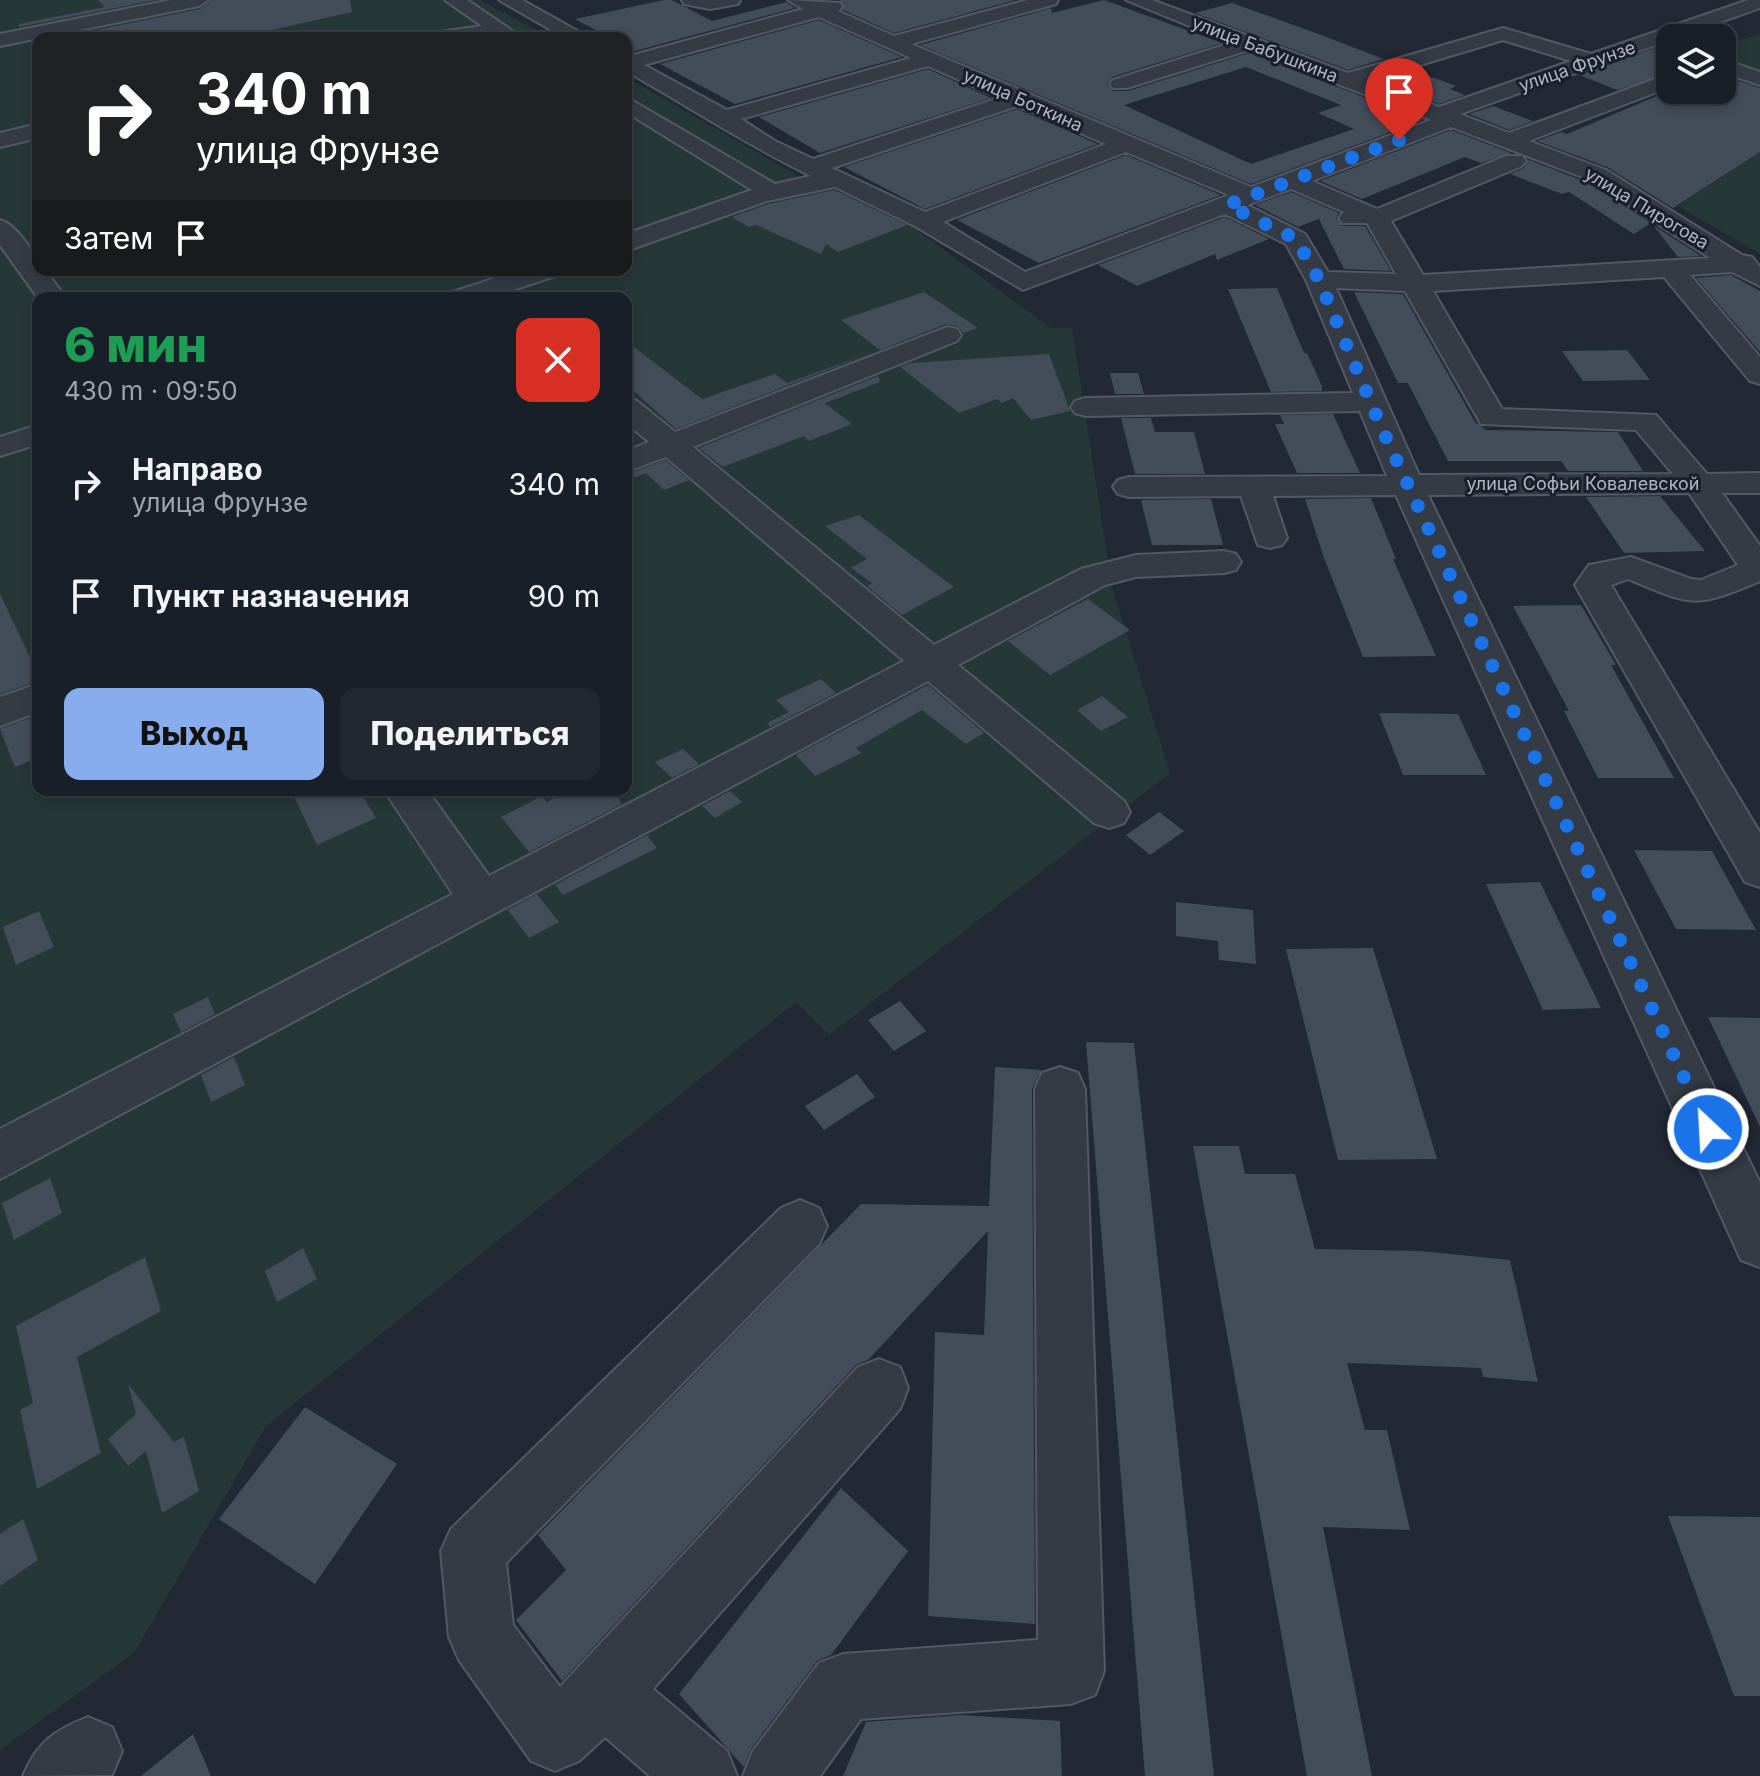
<!DOCTYPE html>
<html lang="ru">
<head>
<meta charset="utf-8">
<style>
  body { margin:0; font-family:Inter,sans-serif; background:#222730; color:#f1f3f6; height:100vh; display:flex; flex-direction:column; font-size:30px; white-space:nowrap }
  * { box-sizing:border-box; margin:0 }
  p { font-size:26px; color:#9fa2a8 }
  .icon { flex:none; width:44px; height:44px; fill:none; stroke:currentColor; stroke-width:2; stroke-linecap:round; stroke-linejoin:round }
  .map { position:relative; flex:1; overflow:hidden }
  .drawer { position:absolute; left:32px; top:292px; width:600px; height:504px; display:flex; flex-direction:column; background:#191f28; border-radius:16px; box-shadow:0 4px 12px #0003,0 0 0 2px #373d45 }
  .drawer>* { flex:none }
  .banner { position:absolute; left:32px; top:32px; width:600px; height:244px; border-radius:16px; box-shadow:0 4px 12px #0003,0 0 0 2px #373d45; background:#202124; color:#fff; overflow:hidden }
  .tools { position:absolute; left:1656px; top:24px; display:grid; gap:16px }
  .tools a { display:grid; place-items:center; width:80px; height:80px; border-radius:16px; background:#191f28; box-shadow:0 4px 12px #0003,0 0 0 2px #373d45; font-size:40px }
  .pin { position:absolute; display:grid; place-items:center; width:68px; height:68px; color:#fff; margin:-82px -34px; border-radius:50% 50% 50% 0; rotate:-45deg; box-shadow:0 0 8px #0007 }
  .pin .icon { rotate:45deg }
  .me { position:absolute; width:88px; margin:-44px; rotate:335deg; stroke-linejoin:round; filter:drop-shadow(0 0 6px #0008) }
  .turn { display:flex; align-items:center; gap:28px; height:168px; padding:0 32px; font-size:36px }
  .turn .icon { width:104px; height:104px; stroke-width:2.5 }
  .turn b { display:block; font-size:56px; line-height:68px }
  .then { display:flex; align-items:center; height:76px; padding:0 32px; background:#0003; gap:16px; font-size:30px }
  .round { display:grid; place-items:center; flex:none; width:84px; height:84px; border-radius:16px; background:#222730 }
  .summary { display:flex; align-items:center; justify-content:space-between; height:136px; padding:0 32px }
  h1 { font-size:48px; font-weight:800; line-height:60px; color:#1e9e55 }
  .button { display:flex; gap:16px; margin-top:auto; padding:16px 32px }
  .button a { flex:1; height:92px; border-radius:16px; background:#88adee; color:#111; font-size:32px; font-weight:800; line-height:92px; text-align:center }
  .button a+a { background:#222730; color:#f1f3f6 }
  ul { padding:0; list-style:none }
  li { display:flex; align-items:center; gap:24px; height:112px; padding:0 32px }
  li div { flex:1 }
  li b { display:block; font-size:30px }
  li em { font-style:normal }
  .map>svg:first-child { display:block }
  .green { fill:#263738; fill-rule:evenodd }
  .building { fill:#434c59; fill-rule:evenodd }
  .lines { fill:none; stroke-linecap:round; stroke-linejoin:round }
  .minor-casing { stroke:#525963; stroke-width:4 }
  .minor { fill:#343b45; fill-rule:evenodd }
  .route { stroke:#1a73e8; stroke-width:14; stroke-dasharray:0 25.2 }
  .labels { text-anchor:middle; dominant-baseline:central; stroke-width:6; stroke-linejoin:round; paint-order:stroke }
  .far-street-label { font-size:18px; fill:#afb6c2; stroke:#1a202a }
</style>
</head>
<body>
<div class="map">
<svg width="1760" height="1776" viewBox="0 0 1760 1776">
  <rect width="100%" height="100%" fill="#212935"/>
  <g class="green">
    <path d="M0 0H480L552 38H38V270H626V77L814 185 910 225 1051 328H1072L1112 587 1170 773 829 1035 796 1002 266 1426 134 1653 0 1750ZM38 298H626V790H38Z"/>
    <path d="M1760 34V74L1722 61V46Z"/>
    <path d="M1760 152V254L1678 206Z"/>
  </g>
  <g class="building">
    <path d="M98 0H156L19 27V24L105 7Z"/>
    <path d="M211 0H350L352 12 236 38H55L200 9Z"/>
    <path d="M664 0H672L712 21 786 2 795 8 635 51 626 46V38H611L575 19Z"/>
    <path d="M840 0H1016L894 33 843 10Z"/>
    <path d="M1104 0 1222 43 1112 77 1107 84 1113 91H1128L1249 53 1423 120 1251 184 920 45 1051 8 1052 13ZM1246 67 1341 105 1318 113 1354 129 1251 164 1124 105Z"/>
    <path d="M1232 3 1313 32 1384 59 1348 70 1195 13Z"/>
    <path d="M819 20 902 57 735 104 660 64Z"/>
    <path d="M1657 47 1670 52V74L1617 90 1579 75Z"/>
    <path d="M928 69 991 98 820 153 759 117Z"/>
    <path d="M1413 70 1456 86 1450 89 1465 95 1439 104 1377 81Z"/>
    <path d="M1722 75 1760 88V152L1673 208 1607 167 1537 141 1561 132 1567 134 1671 90H1722Z"/>
    <path d="M1493 106 1533 121 1509 130 1469 114Z"/>
    <path d="M1017 109 1098 144 925 209 844 167Z"/>
    <path d="M1451 130 1511 153 1481 163 1465 157 1362 199 1320 181Z"/>
    <path d="M1126 155 1221 195 1039 263 957 220Z"/>
    <path d="M1529 160 1589 183 1651 223 1634 234 1569 192 1562 194 1510 174 1524 168Z"/>
    <path d="M835 190 907 225 838 252 826 244 821 254 756 225 749 227 732 217 768 204Z"/>
    <path d="M1291 192 1339 213 1336 218 1342 226H1365L1391 271 1344 269 1319 219 1298 227 1255 205Z"/>
    <path d="M1225 217 1269 239 1217 260 1215 254 1137 286 1098 265Z"/>
    <path d="M1653 225 1701 256 1678 257Z"/>
    <path d="M1731 275 1760 291V352L1696 278Z"/>
    <path d="M1277 288 1304 353H1307L1322 386V391L1271 392 1228 289Z"/>
    <path d="M924 292 978 328 963 333 958 326 946 324 880 350 841 320Z"/>
    <path d="M1354 292 1403 294 1475 422 1486 430 1618 432 1643 471H1568L1561 461H1448L1408 383H1398Z"/>
    <path d="M626 341 702 399 775 374 787 383 873 352 676 429 626 384Z"/>
    <path d="M1627 350 1650 380 1583 381 1562 351Z"/>
    <path d="M1049 354 1070 411 1031 420 1013 398 1002 403 997 399 959 413 900 367 911 363Z"/>
    <path d="M1110 373H1138L1144 394H1115Z"/>
    <path d="M878 376 880 382 825 403 852 424 809 441 804 436 723 467 699 448Z"/>
    <path d="M1333 414 1360 473H1297L1275 424H1284L1280 415Z"/>
    <path d="M1121 418H1151L1155 432H1194L1205 474H1135Z"/>
    <path d="M665 460 689 480 664 490 646 473 626 481V475Z"/>
    <path d="M1660 496 1705 551 1624 553 1586 497Z"/>
    <path d="M1371 498 1396 559H1393L1436 656 1363 657 1324 558 1305 499Z"/>
    <path d="M1211 499 1223 545H1152L1141 500Z"/>
    <path d="M859 515 923 564 954 587 902 615 867 586 872 583 851 568 867 559 825 526Z"/>
    <path d="M0 594 38 674V681L0 694Z"/>
    <path d="M1088 599 1130 630 1050 675 1008 641Z"/>
    <path d="M1581 605 1616 665H1611L1674 778H1598L1564 711H1569L1513 606Z"/>
    <path d="M821 679 836 693 770 727 767 723 789 712 776 700Z"/>
    <path d="M928 685 984 733 966 744 922 710 856 748 861 753 815 776 796 755Z"/>
    <path d="M1102 696 1128 717 1101 731 1077 710Z"/>
    <path d="M1379 713 1458 714 1486 775H1403Z"/>
    <path d="M38 715V758L15 767 0 729Z"/>
    <path d="M683 749 699 764 672 778 655 762Z"/>
    <path d="M291 790H359L376 818 317 845Z"/>
    <path d="M570 790H612L622 804 529 852 501 817 542 796 547 802Z"/>
    <path d="M730 791 742 802 715 818 702 806Z"/>
    <path d="M1159 812 1184 831 1150 855 1126 835Z"/>
    <path d="M647 835 657 848 563 895 555 885Z"/>
    <path d="M1634 850 1712 851 1756 930 1676 929Z"/>
    <path d="M1540 882 1601 1008 1543 1010 1486 884Z"/>
    <path d="M537 894 559 922 529 938 508 910Z"/>
    <path d="M1176 902 1253 910 1256 964 1219 960 1218 941 1176 936Z"/>
    <path d="M39 911 54 947 16 965 3 927Z"/>
    <path d="M1373 948 1437 1159 1338 1160 1286 949Z"/>
    <path d="M208 997 215 1014 181 1032 173 1014Z"/>
    <path d="M900 1001 926 1031 894 1051 868 1020Z"/>
    <path d="M1708 1017 1760 1018V1127Z"/>
    <path d="M1086 1042 1134 1043 1214 1776H1145Z"/>
    <path d="M234 1057 245 1085 211 1102 201 1075Z"/>
    <path d="M995 1067 1041 1070 1032 1089 1035 1624 928 1616 935 1332 984 1335 988 1231 868 1360 856 1365 562 1681 516 1620 566 1570 538 1535 861 1204 989 1206Z"/>
    <path d="M857 1074 875 1097 824 1130 805 1106Z"/>
    <path d="M1193 1146H1239L1245 1174H1295L1315 1249 1420 1251 1510 1260 1538 1382 1483 1377 1481 1368 1347 1363 1365 1430H1387L1410 1530 1323 1527 1372 1776H1307Z"/>
    <path d="M50 1178 62 1213 14 1240 2 1203Z"/>
    <path d="M303 1248 317 1279 277 1302 265 1271Z"/>
    <path d="M145 1257 161 1311 77 1357 101 1453 37 1489 20 1410 33 1403 16 1326Z"/>
    <path d="M128 1384 174 1442 184 1437 199 1491 162 1513 146 1451 128 1466 108 1439 136 1414Z"/>
    <path d="M305 1407 397 1464 315 1584 219 1519Z"/>
    <path d="M841 1488 908 1551 831 1655 817 1661 751 1749 744 1767 679 1694Z"/>
    <path d="M1668 1516 1760 1517V1696H1734Z"/>
    <path d="M23 1519 38 1560 0 1586V1534Z"/>
    <path d="M961 1715 1060 1721 1062 1776H843L866 1722Z"/>
    <path d="M193 1734 211 1776H141Z"/>
  </g>
  <g class="lines">
    <defs>
      <g id="minor">
        <path d="M171 0H208L199 6 0 46V34Z"/>
        <path d="M445 0H467L523 38H430L440 32 482 26Z"/>
        <path d="M499 0H522L590 38H565Z"/>
        <path d="M682 0H740L738 4 710 9 684 4Z"/>
        <path d="M788 0 840 3 842 7 838 11 894 36 1028 0H1058L1056 4 911 44 1251 187 1431 120 1249 50 1127 88H1113L1110 84 1113 80 1231 43 1126 0H1152L1348 73 1503 28 1591 54 1748 0H1760V8L1460 114 1509 133 1658 78 1670 77V87L1529 141 1606 170 1742 255 1752 257 1760 267V286L1732 272 1690 275 1760 357V384L1750 381 1664 277 1433 291 1502 409 1656 415 1707 474 1760 473V493H1722L1760 546V581C1694 609 1693 606 1628 579L1611 585 1760 833V887L1745 882 1575 585 1589 565 1631 557 1691 579 1701 580 1738 565 1689 493 1428 495 1760 1183V1267L1741 1260 1396 495 1273 496 1287 538 1282 545 1270 548 1258 545 1241 496 1129 497 1118 494 1113 487 1118 480 1129 477 1387 476 1360 411 1086 416 1075 413 1071 407 1075 401 1086 398 1353 393 1306 280 1286 244 1225 214 1023 290 915 226 835 187 767 201 626 251V234L752 190 626 112V97L775 184 811 176C747 145 688 106 626 71V57L803 9ZM819 17 911 58 727 110 644 65ZM1503 40 1571 61 1439 107 1367 81ZM928 66 999 98 813 159 775 141 741 119ZM1017 106 1106 144 925 212 832 168ZM1451 127 1590 180 1710 258 1423 275 1391 221 1522 166 1526 161 1522 156H1506L1377 209 1312 181ZM1126 152 1229 195 1025 272 943 222ZM1291 189 1344 212 1339 218 1342 223H1367L1396 274 1328 272 1305 234 1247 205ZM1336 288 1405 291 1481 424 1636 430 1673 474 1419 475Z"/>
        <path d="M1722 59 1760 72V85L1722 72Z"/>
        <path d="M38 124V138L0 147V133Z"/>
        <path d="M0 220C15 224 38 254 38 270H45L66 298H38L0 245Z"/>
        <path d="M520 270H559L555 276 489 298H449L453 292Z"/>
        <path d="M947 327 957 329 961 335 957 341 693 447 934 645 1081 569 1136 555 1224 551 1236 554 1241 562 1236 570 1224 573 1136 577 1105 585 958 665 1124 801 1130 812 1124 823 1109 828 1094 823 928 681 0 1179V1129L453 894 384 790H427L489 876 904 661 666 457 626 472V451L649 442 626 423V398L637 401 675 432Z"/>
        <path d="M38 425V444L0 456V437Z"/>
        <path d="M38 684V712L0 726V697Z"/>
        <path d="M1060 1067 1078 1073 1085 1089 1104 1671 1095 1695 1071 1704 861 1719 820 1776H743L753 1751 819 1663 843 1654 1038 1640 1035 1089 1042 1073Z"/>
        <path d="M800 1200 819 1208 827 1226 819 1244 506 1563 513 1625 560 1687 858 1367 879 1359 900 1367 908 1388 900 1409 653 1689 727 1751 737 1776H650L605 1737 579 1761 555 1771 531 1761 459 1660 449 1637 441 1551 451 1529 781 1208Z"/>
        <path d="M88 1717 112 1727 122 1751 112 1775 23 1776C37 1742 55 1730 88 1717Z"/>
      </g>
    </defs>
    <use href="#minor" class="minor-casing"/>
    <use href="#minor" class="minor"/>
  </g>
  <g class="lines">
    <path class="route" d="M1399 140 1227 205 1296 239 1319 280 1382 429 1708 1129"/>
  </g>
  <g class="labels">
    <g class="far-street-label">
      <text transform="translate(1265 49) rotate(21)">улица Бабушкина</text>
      <text transform="translate(1577 66) rotate(-19)">улица Фрунзе</text>
      <text transform="translate(1023 100) rotate(24)">улица Боткина</text>
      <text transform="translate(1647 208) rotate(31)">улица Пирогова</text>
      <text x="1583" y="483">улица Софьи Ковалевской</text>
    </g>
  </g>
</svg>
<div class="tools">
<a><svg class="icon" aria-label="layers" viewBox="0 0 24 24"><path d="M12 4l9 5-9 5-9-5zM3 14l9 5 9-5"/></svg></a>
</div>
<div class="pin" style="left:1399px;top:140px;background:#d93025"><svg class="icon" aria-label="arrive" viewBox="0 0 24 24"><path d="M6 21V4h12l-3 4 3 4H6"/></svg></div>
<svg class="me" style="left:1708px;top:1129px" viewBox="-20 -20 40 40"><circle r="17" fill="#1a73e8" stroke="#fff" stroke-width="3"/><path d="M0-11L8 9 0 5-8 9z" fill="#fff"/></svg>
<div class="banner">
<div class="turn"><svg class="icon" aria-label="right" viewBox="0 0 24 24"><path d="M7 20v-9h11M14 6l5 5-5 5"/></svg><div><b>340 m</b>улица Фрунзе</div></div>
<div class="then">Затем<svg class="icon" aria-label="arrive" viewBox="0 0 24 24"><path d="M6 21V4h12l-3 4 3 4H6"/></svg></div>
</div>
<section class="drawer">
<div class="summary"><div><h1>6 мин</h1><p>430 m · 09:50</p></div><a class="round" style="background:#d93025;color:#fff"><svg class="icon" aria-label="close" viewBox="0 0 24 24"><path d="M6 6l12 12M18 6L6 18"/></svg></a></div>
<ul>
<li><svg class="icon" aria-label="right" viewBox="0 0 24 24"><path d="M7 20v-9h11M14 6l5 5-5 5"/></svg><div><b>Направо</b><p>улица Фрунзе</p></div><em>340 m</em></li>
<li><svg class="icon" aria-label="arrive" viewBox="0 0 24 24"><path d="M6 21V4h12l-3 4 3 4H6"/></svg><div><b>Пункт назначения</b></div><em>90 m</em></li>
</ul>
<div class="button"><a>Выход</a><a>Поделиться</a></div>
</section>
</div>
</body>
</html>
